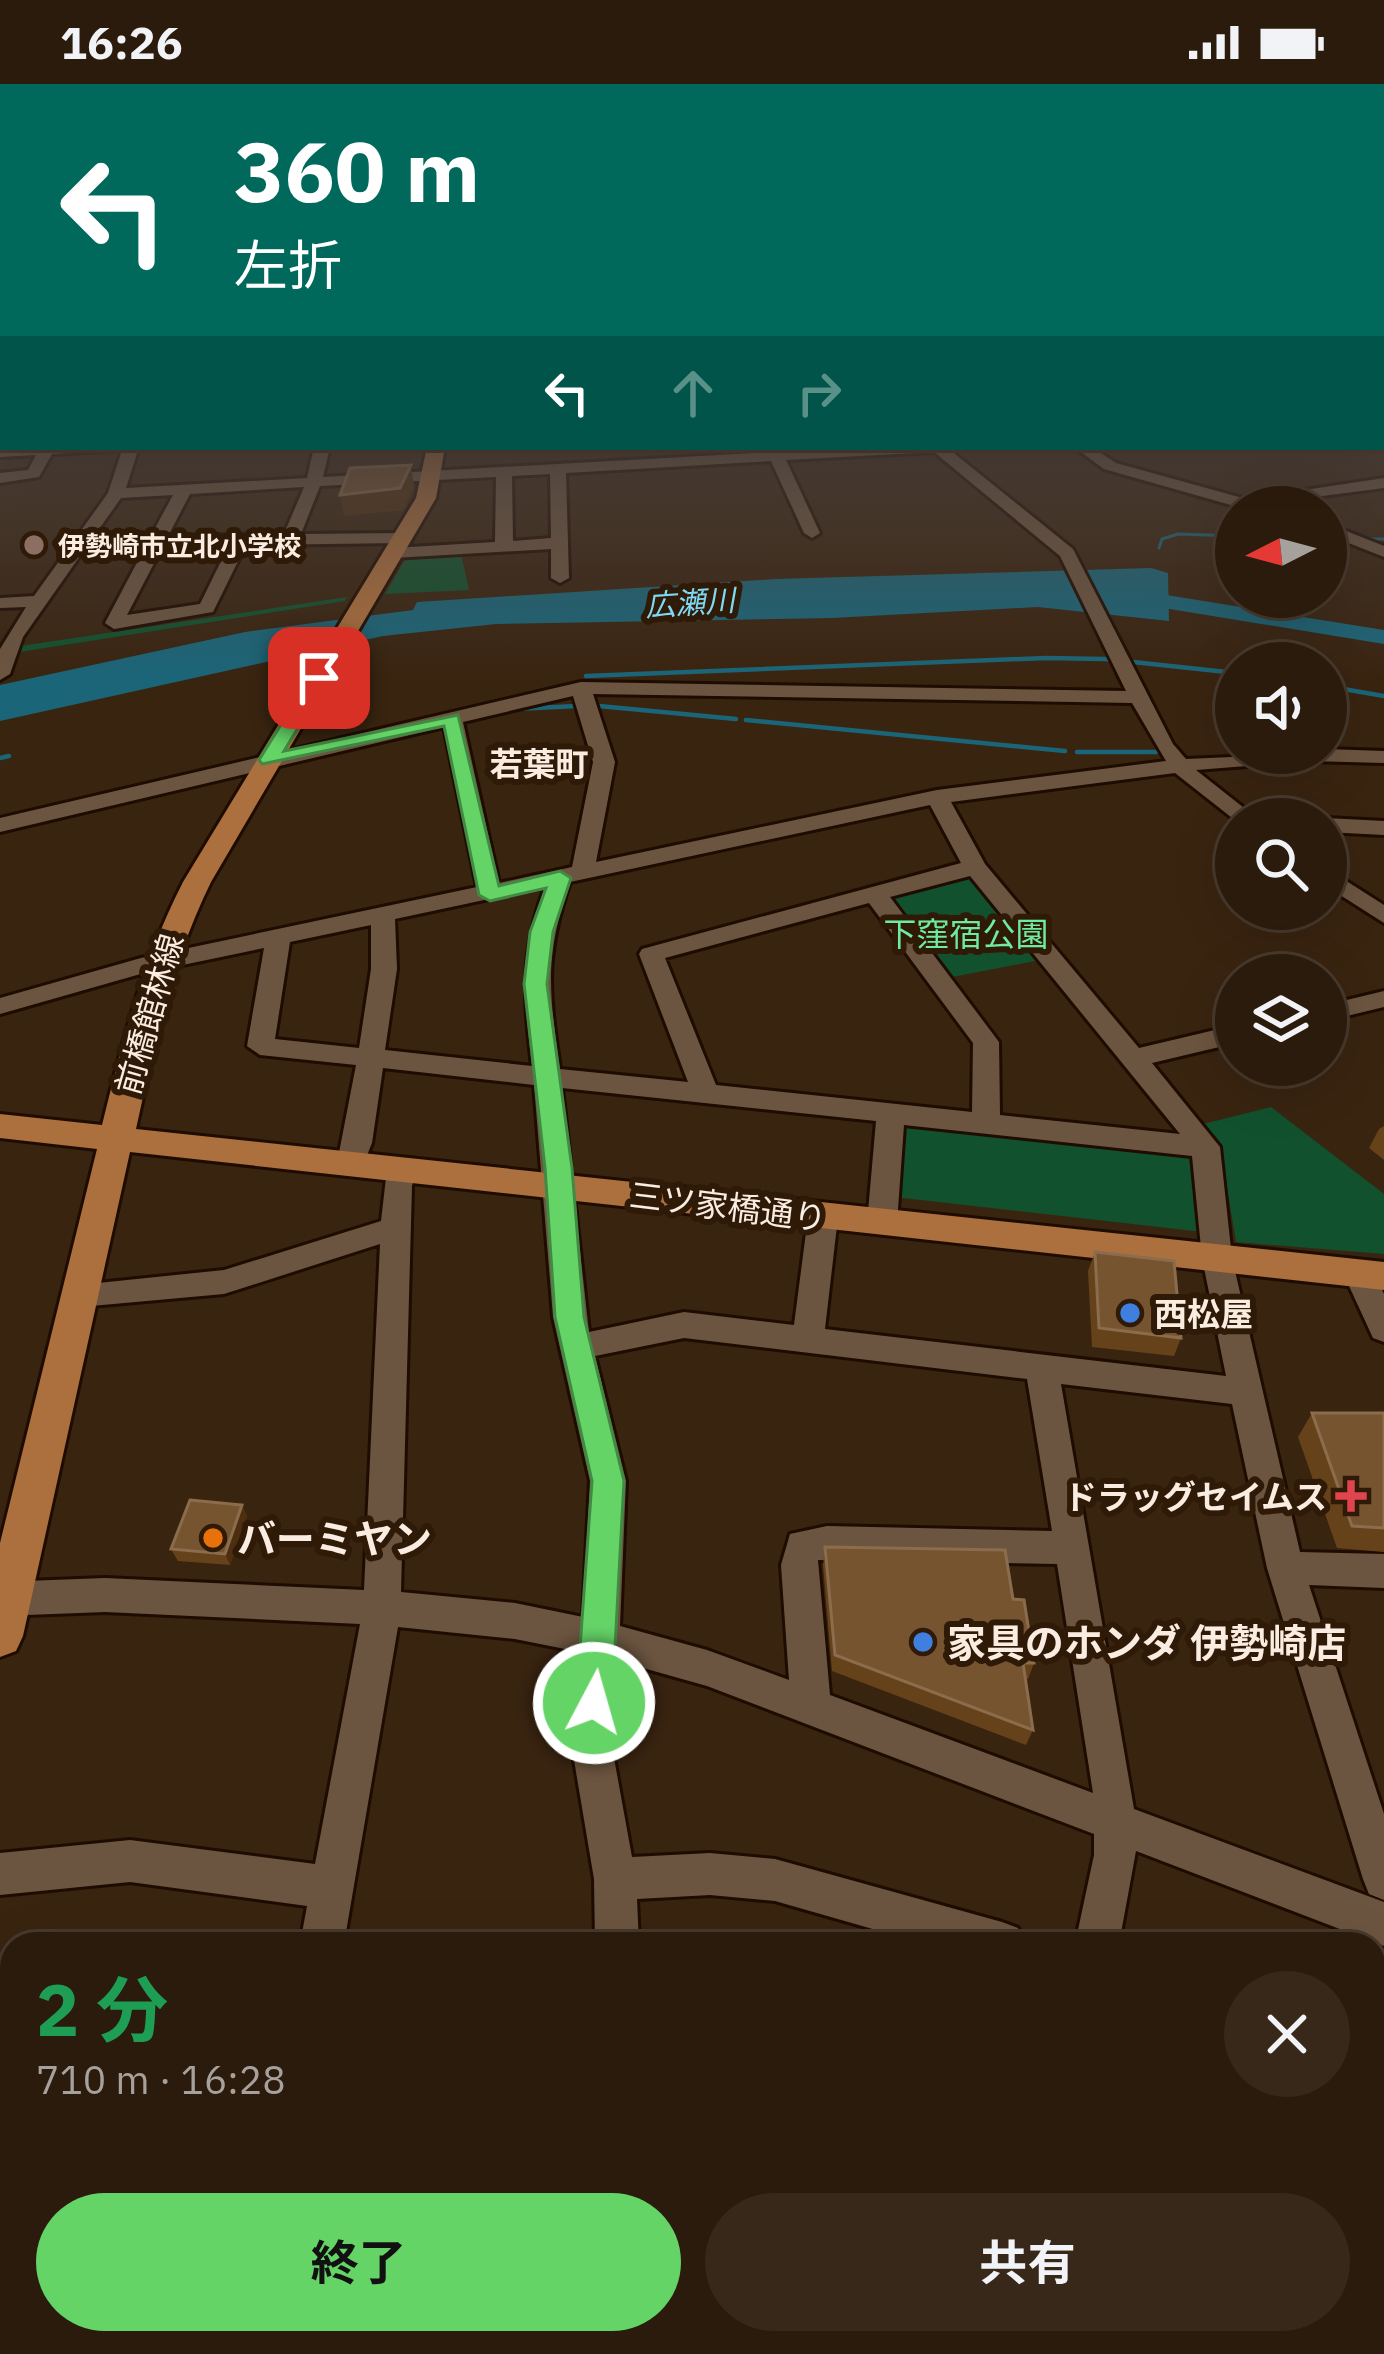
<!DOCTYPE html>
<html lang="ja">
<head>
<meta charset="utf-8">
<style>
  body { margin:0; font-family:"IBM Plex Sans","Noto Sans JP",sans-serif; background:#37281a; color:#f1f3f6; height:100vh; display:flex; flex-direction:column; font-size:45px; white-space:nowrap }
  * { box-sizing:border-box; margin:0 }
  p { font-size:39px; color:#a6a19d }
  .icon { flex:none; width:66px; height:66px; fill:none; stroke:currentColor; stroke-width:2; stroke-linecap:round; stroke-linejoin:round }
  .map { position:relative; flex:1; overflow:hidden }
  .drawer { position:absolute; left:0px; top:1848px; width:1386px; height:423px; display:flex; flex-direction:column; background:#2b1b0c; border-radius:36px 36px 0 0; box-shadow:0 12px 48px #0002,0 0 0 3px #47392d }
  .drawer>* { flex:none }
  .hud { position:absolute; left:0px; top:0px; width:1386px; height:366px; box-shadow:0 12px 48px #0002,0 0 0 3px #47392d; background:#00695c; color:#fff; overflow:hidden }
  .needle { width:78px; rotate:264deg }
  .controls { position:absolute; left:1215px; top:402px; display:grid; gap:24px }
  .controls a { display:grid; place-items:center; width:132px; height:132px; border-radius:50%; background:#2b1b0c; box-shadow:0 12px 48px #0002,0 0 0 3px #47392d; font-size:60px }
  .pin { position:absolute; display:grid; place-items:center; width:102px; height:102px; color:#fff; margin:-51px; border-radius:24px; box-shadow:0 6px 18px #0006 }
  .me { position:absolute; width:132px; margin:-66px; rotate:6deg; stroke-linejoin:round; filter:drop-shadow(0 0 9px #0008) }
  .turn { display:flex; align-items:center; gap:42px; height:252px; padding:0 36px; font-size:54px }
  .turn .icon { width:156px; height:156px; stroke-width:2.5 }
  .turn b { display:block; font-size:84px; line-height:102px }
  .lanes { display:flex; align-items:center; height:114px; padding:0 36px; background:#0003; justify-content:center; gap:60px; direction:ltr }
  .lanes .off { opacity:.35 }
  .round { display:grid; place-items:center; flex:none; width:126px; height:126px; border-radius:63px; background:#37281a }
  .head { display:flex; align-items:center; justify-content:space-between; height:204px; padding:0 36px }
  h1 { font-size:72px; font-weight:700; line-height:90px; color:#1e9e55 }
  .cta { display:flex; gap:24px; margin-top:auto; padding:24px 36px }
  .cta a { flex:1; height:138px; border-radius:72px; background:#65d467; color:#111; font-size:48px; font-weight:700; line-height:138px; text-align:center }
  .cta a+a { background:#37281a; color:#f1f3f6 }
  .status { display:flex; justify-content:space-between; align-items:center; height:84px; padding:0 60px; background:#2b1b0c; direction:ltr }
  .status svg { height:33px; fill:currentColor }
  .map>svg:first-child { display:block }
  .green { fill:#12512e }
  .water { fill:#1b6578 }
  .lines { fill:none; stroke-linecap:round; stroke-linejoin:round }
  .stream-far1 { stroke:#1b6578; stroke-width:3 }
  .stream { stroke:#1b6578; stroke-width:4.5 }
  .river { fill:#1b6578; fill-rule:evenodd }
  .minor-casing { stroke:#1f0c00; stroke-width:6 }
  .major-casing { stroke:#1f0c00; stroke-width:6 }
  .minor { fill:#6c5540; fill-rule:evenodd }
  .major { fill:#ac703e; fill-rule:evenodd }
  .wall { fill:#66421b }
  .shaded-wall { fill:#4d2e0e }
  .building { fill:#765430; stroke:#8b6c4c; stroke-width:3 }
  .route { fill:#65d467; stroke:#428a43; stroke-width:3 }
  .education-dot { fill:#8d6e63; stroke:#2e1a07; stroke-width:4.5 }
  .shop-dot { fill:#3f7fe0; stroke:#2e1a07; stroke-width:4.5 }
  .health-dot { fill:#e0444e; stroke:#2e1a07; stroke-width:4.5 }
  .food-dot { fill:#e8710a; stroke:#2e1a07; stroke-width:4.5 }
  .labels { text-anchor:middle; dominant-baseline:central; stroke-width:12; stroke-linejoin:round; paint-order:stroke }
  .far-poi-label { font-size:27px; font-weight:bold; fill:#faece0; stroke:#2e1a07; text-anchor:start }
  .far-water-label { font-size:30px; font-style:italic; fill:#7fd8f4; stroke:#2e1a07 }
  .far-quarter-label { font-size:33px; font-weight:bold; fill:#faece0; stroke:#2e1a07 }
  .park-label { font-size:33px; fill:#6feb9f; stroke:#2e1a07 }
  .street-label { font-size:33px; fill:#faece0; stroke:#2e1a07 }
  .poi-label { font-size:33px; font-weight:bold; fill:#faece0; stroke:#2e1a07; text-anchor:start }
  .near-poi-label { font-size:39px; font-weight:bold; fill:#faece0; stroke:#2e1a07; text-anchor:start }
</style>
</head>
<body>
<div class="status"><b>16:26</b><svg viewBox="0 0 49 12"><path d="M0 12V9h3v3zM5 12V6h3v6zM10 12V3h3v9zM15 12V0h3v12zM26 1h20v11H26zM47 4h2v5h-2z"/></svg></div>
<div class="map">
<svg width="1384" height="2270" viewBox="0 0 1384 2270">
  <rect width="100%" height="100%" fill="#392410"/>
  <g class="green">
    <path d="M461 470 469 506 385 510 406 474Z"/>
    <path d="M347 513 345 517 0 571V565Z"/>
    <path d="M973 791 1040 876 947 894 887 815 889 809Z"/>
    <path d="M1271 1023 1384 1110V1170L1236 1158 1220 1061 1203 1040Z"/>
    <path d="M901 1038 1193 1066 1203 1148 894 1113Z"/>
  </g>
  <path class="water" d="M1151 484 1168 489 1169 537 1038 523 832 534 496 540 383 552 0 637V601L245 548 413 526 417 518 776 495Z"/>
  <g class="lines">
    <g class="stream-far1">
      <path d="M1363 455H1384"/>
      <path d="M1326 457 1346 456"/>
      <path d="M1159 464 1162 455 1178 450 1236 452"/>
    </g>
    <g class="stream">
      <path d="M586 592 1045 574 1105 575 1236 589"/>
      <path d="M1326 602 1384 612"/>
      <path d="M599 622 736 635"/>
      <path d="M515 625 577 622"/>
      <path d="M746 636 1065 667"/>
      <path d="M1077 668H1156"/>
      <path d="M0 674 9 672"/>
    </g>
    <path class="river" d="M1123 504 1384 546V560L1115 516V506Z"/>
    <defs>
      <g id="minor">
        <rect x="1383" y="316" width="1" height="9"/>
        <rect x="0" y="327" width="3" height="8"/>
        <path d="M0 363H139L126 404 307 394 314 363H330L323 393 862 363H953L950 366 1073 465 1173 660 1186 675 1326 669V665L1384 667V679L1309 677 1196 686 1258 735 1236 737 1175 689 951 718 985 780 1139 964 1236 941V959L1152 979 1220 1063 1232 1174 1300 1468 1384 1470V1504L1309 1501 1384 1730V1816L1369 1810 1363 1795 1267 1484 1232 1320 1061 1300 1134 1725 1384 1818V1862L1136 1767 1119 1860H1075L1094 1771V1750L707 1602 618 1577 610 1652 632 1773 710 1769 775 1775 1002 1838 1018 1844 1024 1860H925L775 1817 710 1811 637 1815 639 1860H595L594 1795 570 1652 580 1568 515 1555 398 1543 344 1860H300L307 1822 130 1798 0 1811V1769L130 1756 315 1780 360 1540 105 1528 0 1532V1498L105 1494 364 1506 380 1160 224 1210 80 1223 69 1220 64 1211 69 1202 224 1186 381 1137 387 1085 392 1078H412L417 1085 412 1102 401 1508 515 1519 583 1533 590 1397 553 1233 534 1001 383 984 372 1059 361 1086 351 1089 337 1079 356 981 260 971 247 962 264 864 144 889 0 930V914L141 874 477 803 444 643 0 748V734L581 598 1126 607 1060 472 934 368 786 376 820 449 812 454 804 449 771 377 566 389 569 494 560 499 551 494V465L393 474 384 469 393 464 495 458 496 393 320 402 301 450 402 449 410 454 402 459 246 461 213 528 114 545 105 539 141 471 80 472 23 553 10 590 0 596V565L26 523 0 524V514L34 512 108 409 122 366 52 370 39 393 0 399V389L28 386 36 371 0 373ZM550 390 551 454 513 457 512 392ZM304 403 284 450 168 452 190 410ZM173 411 146 461 87 462 121 414ZM229 461 200 520 127 531 163 462ZM593 610 1132 619 1166 677 937 706 596 778 615 678ZM573 612 593 678 572 783 499 799 463 638ZM930 721 961 779 642 865 639 870 688 998 560 985C549 908 544 873 570 798ZM970 792 1180 1050 1000 1031 999 958 890 813ZM545 803C520 870 524 913 532 982L385 966 397 885 395 835ZM869 819 973 959 972 1028 716 1001 665 874ZM371 841V885L359 964 275 955 290 858ZM562 1004 876 1037 867 1139 871 1147H893L897 1139 904 1041 1192 1072 1202 1174 1226 1292 825 1245 838 1133 834 1125H812L808 1133 794 1241 684 1228 589 1248ZM684 1254 1027 1295 1052 1447 827 1442 790 1450 781 1481 789 1596 707 1566 620 1542 626 1397 595 1272ZM818 1476 1057 1480 1093 1709 830 1611Z"/>
        <path d="M1074 363H1092L1116 379 1246 415 1384 394V404L1238 423 1104 385Z"/>
        <path d="M1326 439 1384 462V473L1326 450Z"/>
        <path d="M1326 734 1384 737V751L1326 748Z"/>
        <path d="M1326 784 1384 821V839L1326 802Z"/>
        <path d="M1384 907V923L1326 937V921Z"/>
        <path d="M1360 1179 1371 1183 1384 1210V1258L1373 1254 1344 1191 1349 1183Z"/>
        <path d="M1374 2128 1384 2132V2182L1374 2178Z"/>
        <path d="M188 2259H264L259 2270H183Z"/>
        <path d="M626 2259H678L679 2270H627Z"/>
        <path d="M931 2259H993L998 2270H936Z"/>
        <rect x="1041" y="2259" width="52" height="11"/>
      </g>
      <path id="major" d="M427 363H445L436 414 211 798C172 877 155 959 136 1045L1384 1178V1206L130 1068 23 1552 16 1567 0 1573V1459L97 1065 0 1054V1030L102 1041C123 956 143 876 183 798L416 414Z"/>
    </defs>
    <use href="#minor" class="minor-casing"/>
    <use href="#major" class="major-casing"/>
    <use href="#minor" class="minor"/>
    <use href="#major" class="major"/>
  </g>
  <g class="wall">
    <path d="M1384 1042V1076L1369 1064 1379 1045Z"/>
    <path d="M1095 1168 1181 1254 1174 1272 1092 1263 1088 1187Z"/>
    <path d="M1312 1329H1384V1468L1337 1464 1298 1353Z"/>
    <path d="M242 1421 247 1432 230 1481 178 1477 171 1465Z"/>
    <path d="M825 1463 1013 1515 1034 1579 1028 1595H1025L1033 1646 1026 1661 832 1587 823 1481Z"/>
  </g>
  <g class="shaded-wall">
    <path d="M411 381 414 402 404 426 344 432 340 411Z"/>
    <path d="M242 1421 247 1432 230 1481 225 1470Z"/>
  </g>
  <g class="building">
    <path d="M411 381 400 404 340 411 350 384Z"/>
    <path d="M1095 1168 1174 1177 1181 1254 1099 1244Z"/>
    <path d="M1312 1329H1384V1444L1352 1442Z"/>
    <path d="M190 1416 242 1421 225 1470 171 1465Z"/>
    <path d="M825 1463 1005 1466 1013 1515 1024 1516 1034 1579H1023L1033 1646 835 1571Z"/>
  </g>
  <linearGradient id="sky" x2="0" y2="1"><stop stop-color="#1f1409"/><stop offset="0.47" stop-color="#4e4542"/><stop offset="1" stop-color="#4e4542" stop-opacity="0"/></linearGradient>
  <rect width="1384" height="595" fill="url(#sky)"/>
  <path class="route" d="M319 589 328 594 284 667 458 631 499 802 560 787 571 794 553 848 547 900 572 1084 584 1233 624 1397 612 1619 606 1631 594 1636 581 1631 576 1619 592 1397 555 1233 545 1084 524 900 530 848 546 804 490 817 479 811 444 642 262 680 259 676 310 594Z"/>
  <circle class="education-dot" cx="34" cy="461" r="12"/>
  <g class="shop-dot">
    <circle cx="1130" cy="1229" r="12"/>
    <circle cx="923" cy="1558" r="12"/>
  </g>
  <path class="health-dot" d="M1345 1394h12v12h12v12h-12v12h-12v-12h-12v-12h12z"/>
  <circle class="food-dot" cx="213" cy="1454" r="12"/>
  <g class="labels">
    <g class="far-poi-label">
      <text x="58" y="461">伊勢崎市立北小学校</text>
    </g>
    <g class="far-water-label">
      <text transform="translate(690 518) rotate(-4)">広瀬川</text>
    </g>
    <g class="far-quarter-label">
      <text x="539" y="679">若葉町</text>
    </g>
    <g class="park-label">
      <text x="966" y="849">下窪宿公園</text>
    </g>
    <g class="street-label">
      <text transform="translate(149 930) rotate(-74)">前橋館林線</text>
      <text transform="translate(728 1122) rotate(7)">三ツ家橋通り</text>
    </g>
    <g class="poi-label">
      <text x="1154" y="1229">西松屋</text>
      <text x="1327" y="1412" text-anchor="end">ドラッグセイムス</text>
    </g>
    <g class="near-poi-label">
      <text x="237" y="1454">バーミヤン</text>
      <text x="947" y="1558">家具のホンダ 伊勢崎店</text>
    </g>
  </g>
</svg>
<div class="controls">
<a><svg class="needle" viewBox="-14 -14 28 28"><path d="M0-13l5 13h-10z" fill="#e53935"/><path d="M0 13l5-13h-10z" fill="#a6a19d"/></svg></a>
<a><svg class="icon" aria-label="sound" viewBox="0 0 24 24"><path d="M4 9h4l5-4v14l-5-4H4zM17 9q2 3 0 6"/></svg></a>
<a><svg class="icon" aria-label="search" viewBox="0 0 24 24"><circle cx="10" cy="10" r="6"/><path d="M15 15l6 6"/></svg></a>
<a><svg class="icon" aria-label="layers" viewBox="0 0 24 24"><path d="M12 4l9 5-9 5-9-5zM3 14l9 5 9-5"/></svg></a>
</div>
<div class="pin" style="left:319px;top:594px;background:#d93025"><svg class="icon" aria-label="arrive" viewBox="0 0 24 24"><path d="M6 21V4h12l-3 4 3 4H6"/></svg></div>
<svg class="me" style="left:594px;top:1619px" viewBox="-20 -20 40 40"><circle r="17" fill="#65d467" stroke="#fff" stroke-width="3"/><path d="M0-11L8 9 0 5-8 9z" fill="#fff"/></svg>
<div class="hud">
<div class="turn"><svg class="icon" aria-label="left" viewBox="0 0 24 24"><path d="M17 20v-9H6M10 6l-5 5 5 5"/></svg><div><b>360 m</b>左折</div></div>
<div class="lanes"><svg class="icon" aria-label="left" viewBox="0 0 24 24"><path d="M17 20v-9H6M10 6l-5 5 5 5"/></svg><svg class="icon off" aria-label="ahead" viewBox="0 0 24 24"><path d="M12 20V5M6 11l6-6 6 6"/></svg><svg class="icon off" aria-label="right" viewBox="0 0 24 24"><path d="M7 20v-9h11M14 6l5 5-5 5"/></svg></div>
</div>
<section class="drawer">
<div class="head"><div><h1>2 分</h1><p>710 m · 16:28</p></div><a class="round"><svg class="icon" aria-label="close" viewBox="0 0 24 24"><path d="M6 6l12 12M18 6L6 18"/></svg></a></div>
<div class="cta"><a>終了</a><a>共有</a></div>
</section>
</div>
</body>
</html>
